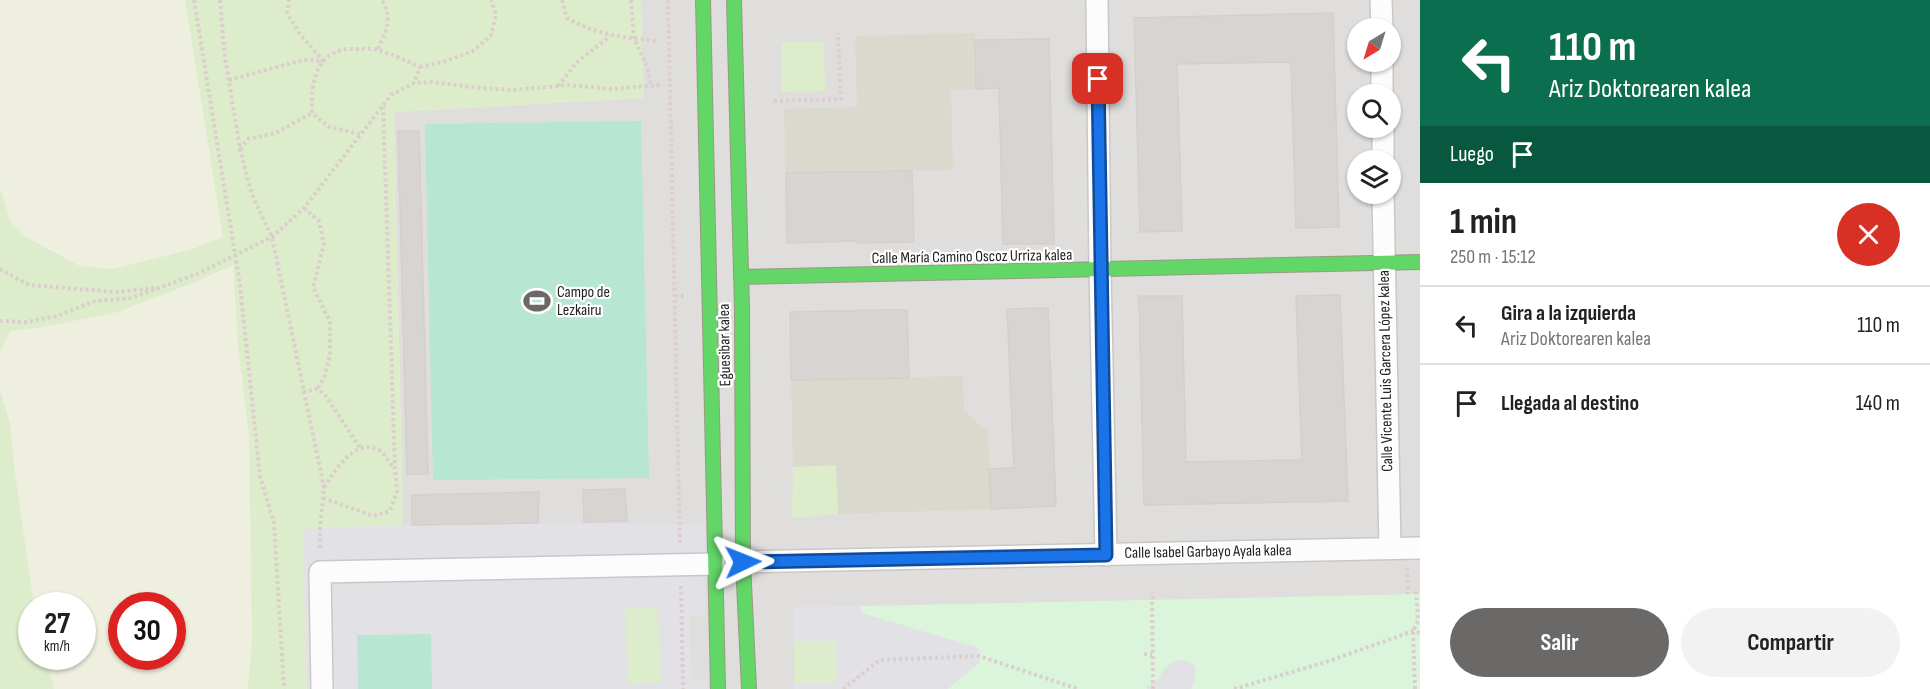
<!DOCTYPE html>
<html lang="es">
<head>
<meta charset="utf-8">
<style>
  body { margin:0; font-family:"Sofia Sans Condensed",sans-serif; background:#f2f2f2; color:#222; height:100vh; display:flex; flex-direction:column; font-size:22px; white-space:nowrap }
  * { box-sizing:border-box; margin:0 }
  p { font-size:20px; color:#767676 }
  .icon { flex:none; width:33px; height:33px; fill:none; stroke:currentColor; stroke-width:2; stroke-linecap:round; stroke-linejoin:round }
  .map { position:relative; flex:1; overflow:hidden }
  .drawer { display:flex; flex-direction:column; background:#fff; width:510px }
  .drawer>* { flex:none }
  .top-card { background:#0b6e4f; color:#fff; overflow:hidden }
  .needle { width:39px; rotate:218deg }
  .buttons { position:absolute; left:1347px; top:18px; display:grid; gap:12px }
  .buttons a { display:grid; place-items:center; width:54px; height:54px; border-radius:50%; background:#fff; box-shadow:0 2px 4px #0004; font-size:30px }
  .speed { position:absolute; left:18px; top:592px; display:flex; gap:12px; font-size:30px; font-weight:700; text-align:center }
  .speed>* { display:grid; place-content:center; width:78px; height:78px; border-radius:50%; background:#fff; box-shadow:0 2px 4px #0004; line-height:1 }
  .speed small { font-size:15px; font-weight:400 }
  .speed .limit { border:9px solid #d22; background:#fff; color:#111 }
  .pin { position:absolute; display:grid; place-items:center; width:51px; height:51px; color:#fff; margin:-26px; border-radius:12px; box-shadow:0 3px 9px #0006 }
  .me { position:absolute; width:66px; margin:-33px; rotate:88deg; stroke-linejoin:round; filter:drop-shadow(0 0 4px #0008) }
  .turn { display:flex; align-items:center; gap:21px; height:126px; padding:0 30px; font-size:27px }
  .turn .icon { width:78px; height:78px; stroke-width:2.5 }
  .turn b { display:block; font-size:42px; line-height:51px }
  .then { display:flex; align-items:center; height:57px; padding:0 30px; background:#0003; gap:12px; font-size:22px }
  .round { display:grid; place-items:center; flex:none; width:63px; height:63px; border-radius:32px; background:#f2f2f2 }
  .summary { display:flex; align-items:center; justify-content:space-between; height:102px; padding:0 30px }
  h1 { font-size:36px; font-weight:700; line-height:45px }
  .button { display:flex; gap:12px; margin-top:auto; padding:12px 30px }
  .button a { flex:1; height:69px; border-radius:36px; background:#6a6968; color:#fff; font-size:24px; font-weight:700; line-height:69px; text-align:center }
  .button a+a { background:#f2f2f2; color:#222 }
  ul { padding:0; list-style:none }
  li { display:flex; align-items:center; gap:18px; height:78px; padding:0 30px; border-top:2px solid #e0e0e0 }
  li div { flex:1 }
  li b { display:block; font-size:22px }
  li em { font-style:normal }
  main { display:flex; flex:1; min-height:0 }
  .map>svg:first-child { display:block }
  .residential { fill:#dfdedc; fill-rule:evenodd }
  .construction { fill:#d9d9cd }
  .farmland { fill:#efefdf; fill-rule:evenodd }
  .grass { fill:#ddeccb }
  .park { fill:#daf5da }
  .pitch { fill:#b7e6d2 }
  .parking { fill:#e0dfde }
  .plaza { fill:#e2e1e5; fill-rule:evenodd }
  .building { fill:#d7d4d2; stroke:#d3d0cc; stroke-width:1.5 }
  .lines { fill:none; stroke-linecap:round; stroke-linejoin:round }
  .street-casing { stroke:#c9c8c7; stroke-width:24 }
  .fast-casing { stroke:#999a82; stroke-width:16 }
  .path { stroke:#dccecd; stroke-width:4; stroke-dasharray:3 3; stroke-linecap:butt }
  .street { stroke:#fdfcfc; stroke-width:21 }
  .fast { stroke:#63d668; stroke-width:14 }
  .route-casing { stroke:#114b97; stroke-width:15 }
  .route { stroke:#1a73e8; stroke-width:10 }
  .labels { text-anchor:middle; dominant-baseline:central; stroke-width:4.5; stroke-linejoin:round; paint-order:stroke }
  .street-label { font-size:16px; fill:#222; stroke:#fff }
  .poi-label { font-size:16px; fill:#222; stroke:#fff; text-anchor:start }
</style>
</head>
<body>
<main>
<div class="map">
<svg width="1420" height="689" viewBox="0 0 1420 689">
  <rect width="100%" height="100%" fill="#f0eeeb"/>
  <path class="residential" d="M641 0H1420V689H307L403 524 394 112 643 98ZM1358 28H1390V62H1358ZM1358 94H1390V128H1358ZM1358 160H1390V194H1358Z"/>
  <g class="construction">
    <path d="M975 33 976 89 951 90 953 170 786 173 784 109 857 107 855 36Z"/>
    <path d="M963 376 964 411 988 432 991 509 838 514 836 466 793 467 791 380Z"/>
  </g>
  <g class="farmland">
    <path d="M0 0H185L223 237 190 250 113 269 80 266 52 249 26 237 11 222 0 188Z"/>
    <path d="M233 265 238 345 249 436 252 639 248 689H54L46 657H82V606H34L14 465 10 423 0 390V351L10 331 38 328 118 312 193 283ZM122 606H172V657H122Z"/>
  </g>
  <g class="grass">
    <path d="M185 0H641L644 98 394 112 403 525 320 528 303 531 307 689H248L252 639 249 436 238 345 233 265 193 283 118 312 38 328 10 331 0 351V188L11 222 26 237 80 266 113 269 190 250 223 237Z"/>
    <path d="M781 42H824L825 91 782 92Z"/>
    <path d="M0 390 10 423 14 465 34 606H32V657H46L54 689H0Z"/>
    <path d="M836 465 838 514 792 518 793 467Z"/>
    <path d="M658 607 661 683 628 684 625 608Z"/>
    <rect x="794" y="642" width="42" height="41"/>
  </g>
  <path class="park" d="M1420 594V689H1191L1196 673 1194 665 1148 685 1147 689H947L979 663 978 648 861 613V606Z"/>
  <g class="pitch">
    <path d="M641 121 649 478 433 480 425 124Z"/>
    <path d="M432 634V689H358L357 635Z"/>
  </g>
  <g class="parking">
    <path d="M1069 46H1083L1088 240H1073Z"/>
    <path d="M1108 46H1122L1127 240H1111Z"/>
    <path d="M693 57 697 285H683L678 58Z"/>
    <path d="M745 57H761L763 245H749Z"/>
    <path d="M1129 306 1133 501H1118L1114 307Z"/>
    <path d="M1075 307H1090L1094 501 1079 502Z"/>
    <path d="M766 320 769 507H755L751 321Z"/>
    <path d="M684 322H699L702 508H688Z"/>
    <path d="M1064 529 1065 544 801 550V535Z"/>
    <path d="M1396 560V575L1166 579 1165 565Z"/>
    <path d="M1133 566V581L804 588 803 573Z"/>
  </g>
  <g class="plaza">
    <path d="M538 523 705 525V615L689 616 692 680 707 681V689H432L431 634 357 635 358 689H307L303 530 320 528 403 525ZM658 607 661 683 628 684 625 608Z"/>
    <path d="M861 606V613L979 648V663L947 689H794V683H836V642H794L793 607Z"/>
    <path d="M1186 660 1194 665 1196 673 1191 689H1147L1148 685 1158 680 1164 669 1175 661Z"/>
  </g>
  <g class="building">
    <path d="M1333 13 1339 227 1296 228 1291 62 1177 64 1182 231 1140 232 1134 18Z"/>
    <path d="M1049 39 1054 244H1003L999 88 976 89 975 40Z"/>
    <path d="M398 131H419L428 474H407Z"/>
    <path d="M912 171 914 242 856 243V241L787 243 786 173Z"/>
    <path d="M1340 295 1348 501 1144 505 1139 296H1182L1186 462 1302 460 1296 296Z"/>
    <path d="M1048 308 1056 506 991 509 989 469 1014 468 1007 309Z"/>
    <path d="M883 310H907L909 378 791 380 790 312Z"/>
    <path d="M625 489 627 521 584 522 583 490Z"/>
    <path d="M539 492 538 523 412 525V495Z"/>
  </g>
  <g class="lines">
    <defs>
      <g id="street">
        <path d="M1097 0 1100 271 1106 555"/>
        <path d="M1381 0 1382 28"/>
        <path d="M1382 62V94"/>
        <path d="M1383 128V160"/>
        <path d="M1383 194 1390 548"/>
        <path d="M743 562 1420 548"/>
        <path d="M322 689 320 572 715 564"/>
      </g>
      <g id="fast">
        <path d="M703 0 718 689"/>
        <path d="M734 0 742 310 743 562 749 689"/>
        <path d="M741 277 1420 262"/>
      </g>
    </defs>
    <use href="#street" class="street-casing"/>
    <use href="#fast" class="fast-casing"/>
    <g class="path">
      <path d="M194 0 240 285 260 476 274 523 284 689"/>
      <path d="M220 0 225 58 240 149 252 195 272 237 324 488 320 528V550"/>
      <path d="M562 0 567 18C596 35 626 38 659 41"/>
      <path d="M631 0 634 39 647 66 651 86"/>
      <path d="M668 0 680 545"/>
      <path d="M378 49C386 30 393 20 382 0"/>
      <path d="M420 67 443 62 473 51 491 35 496 15 491 0"/>
      <path d="M229 80 303 60 323 61 300 34 287 13 289 0"/>
      <path d="M558 86 576 63 610 36"/>
      <path d="M774 101 841 99 838 33"/>
      <path d="M360 134 329 127 312 113C311 79 316 47 358 49 365 49 374 48 381 51 394 55 407 61 420 67L414 83"/>
      <path d="M240 149 248 139 276 133 312 113"/>
      <path d="M304 208 319 221 324 244 313 287 330 322V355L324 378 317 389"/>
      <path d="M0 269 29 285 115 292 155 288"/>
      <path d="M675 296H684"/>
      <path d="M0 321 27 322 57 316 95 301 132 298 199 273 272 237 304 208 391 95 414 83 432 82 479 88 513 90 568 85 613 89 661 85"/>
      <path d="M303 392 317 389 325 395 361 449"/>
      <path d="M324 487C336 470 354 438 379 450 385 454 390 463 394 469"/>
      <path d="M323 498 373 516 390 511 397 491 395 469 383 105"/>
      <path d="M1407 568 1408 594"/>
      <path d="M681 586 683 689"/>
      <path d="M1144 654 1152 655"/>
      <path d="M843 689 880 660 979 656 1078 689"/>
      <path d="M1153 689 1152 600 1154 593"/>
      <path d="M1234 689 1323 663 1413 631 1420 633"/>
      <path d="M1415 689 1413 631 1418 621 1416 588"/>
    </g>
    <use href="#street" class="street"/>
    <use href="#fast" class="fast"/>
  </g>
  <g class="lines">
    <defs>
      <path id="route" d="M743 562 1106 555 1098 79"/>
    </defs>
    <use href="#route" class="route-casing"/>
    <use href="#route" class="route"/>
  </g>
  <defs>
    <symbol id="stadium-bare" viewBox="-9 -9 18 18"><path d="M0-5a6.5 5 0 1 0 0 10a6.5 5 0 1 0 0-10ZM-3.5-1.8h7v3.6h-7Z" fill="#6a6968" stroke="#fff" stroke-width="2.5" paint-order="stroke"/></symbol>
  </defs>
  <g fill-rule="evenodd">
    <use href="#stadium-bare" x="518" y="282" width="38" height="38"/>
  </g>
  <g class="labels">
    <g class="street-label">
      <text transform="translate(972 257) rotate(-1)">Calle María Camino Oscoz Urriza kalea</text>
      <text transform="translate(725 345) rotate(-91)">Eguesibar kalea</text>
      <text transform="translate(1386 371) rotate(-91)">Calle Vicente Luis Garcera López kalea</text>
      <text transform="translate(1208 552) rotate(-1)">Calle Isabel Garbayo Ayala kalea</text>
    </g>
    <g class="poi-label">
      <text x="557" y="292">Campo de<tspan x="557" dy="18">Lezkairu</tspan></text>
    </g>
  </g>
</svg>
<div class="buttons">
<a><svg class="needle" viewBox="-14 -14 28 28"><path d="M0-13l5 13h-10z" fill="#e53935"/><path d="M0 13l5-13h-10z" fill="#767676"/></svg></a>
<a><svg class="icon" aria-label="search" viewBox="0 0 24 24"><circle cx="10" cy="10" r="6"/><path d="M15 15l6 6"/></svg></a>
<a><svg class="icon" aria-label="layers" viewBox="0 0 24 24"><path d="M12 4l9 5-9 5-9-5zM3 14l9 5 9-5"/></svg></a>
</div>
<div class="speed"><div>27<small>km/h</small></div><div class="limit">30</div></div>
<div class="pin" style="left:1098px;top:79px;background:#d93025"><svg class="icon" aria-label="arrive" viewBox="0 0 24 24"><path d="M6 21V4h12l-3 4 3 4H6"/></svg></div>
<svg class="me" style="left:743px;top:562px" viewBox="-20 -20 40 40"><path d="M0-17L14 15 0 8-14 15z" fill="#1a73e8" stroke="#fff" stroke-width="4"/></svg>
</div>
<section class="drawer">
<div class="top-card">
<div class="turn"><svg class="icon" aria-label="left" viewBox="0 0 24 24"><path d="M17 20v-9H6M10 6l-5 5 5 5"/></svg><div><b>110 m</b>Ariz Doktorearen kalea</div></div>
<div class="then">Luego<svg class="icon" aria-label="arrive" viewBox="0 0 24 24"><path d="M6 21V4h12l-3 4 3 4H6"/></svg></div>
</div>
<div class="summary"><div><h1>1 min</h1><p>250 m · 15:12</p></div><a class="round" style="background:#d93025;color:#fff"><svg class="icon" aria-label="close" viewBox="0 0 24 24"><path d="M6 6l12 12M18 6L6 18"/></svg></a></div>
<ul>
<li><svg class="icon" aria-label="left" viewBox="0 0 24 24"><path d="M17 20v-9H6M10 6l-5 5 5 5"/></svg><div><b>Gira a la izquierda</b><p>Ariz Doktorearen kalea</p></div><em>110 m</em></li>
<li><svg class="icon" aria-label="arrive" viewBox="0 0 24 24"><path d="M6 21V4h12l-3 4 3 4H6"/></svg><div><b>Llegada al destino</b></div><em>140 m</em></li>
</ul>
<div class="button"><a>Salir</a><a>Compartir</a></div>
</section>
</main>
</body>
</html>
